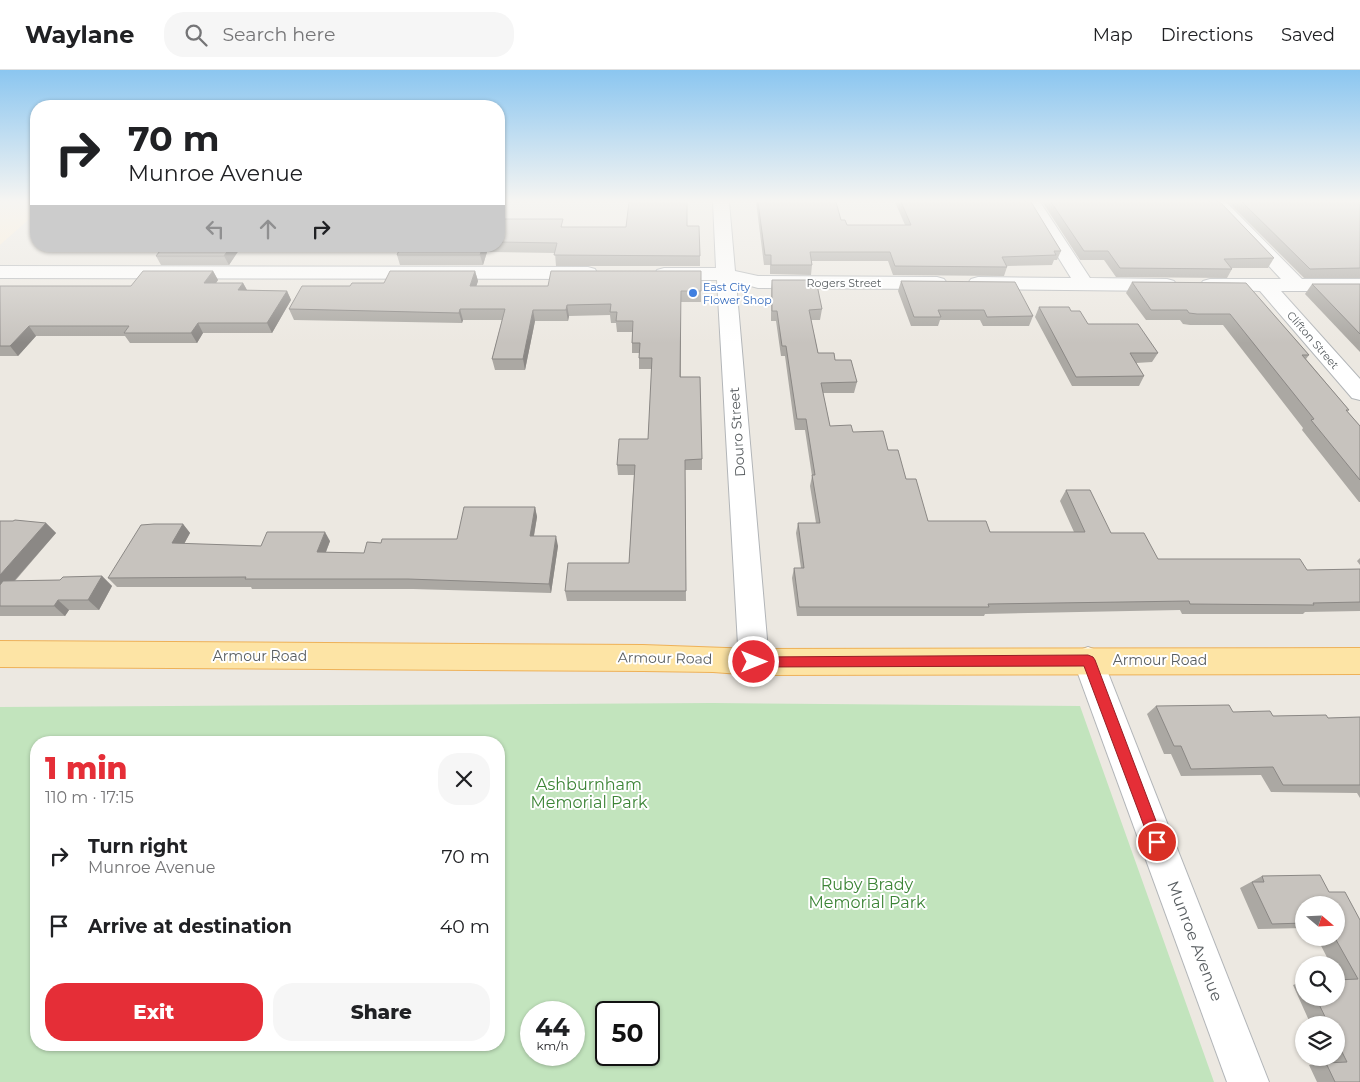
<!DOCTYPE html>
<html lang="en">
<head>
<meta charset="utf-8">
<style>
  body { margin:0; font-family:Montserrat,sans-serif; background:#f6f6f6; color:#202124; height:100vh; display:flex; flex-direction:column; font-size:19px; white-space:nowrap }
  * { box-sizing:border-box; margin:0 }
  p { font-size:16px; color:#757577 }
  .icon { flex:none; width:28px; height:28px; fill:none; stroke:currentColor; stroke-width:2; stroke-linecap:round; stroke-linejoin:round }
  .map { position:relative; flex:1; overflow:hidden }
  .drawer { position:absolute; left:30px; top:666px; width:475px; height:315px; display:flex; flex-direction:column; background:#fff; border-radius:20px; box-shadow:0 1px 4px #0004 }
  .drawer>* { flex:none }
  .banner { position:absolute; left:30px; top:30px; width:475px; height:152px; border-radius:20px; box-shadow:0 1px 4px #0004; background:#fff; color:#202124; overflow:hidden }
  .needle { width:32px; rotate:109deg }
  .fabs { position:absolute; left:1295px; top:826px; display:grid; gap:10px }
  .fabs a { display:grid; place-items:center; width:50px; height:50px; border-radius:50%; background:#fff; box-shadow:0 1px 4px #0004; font-size:25px }
  .speed { position:absolute; left:520px; top:931px; display:flex; gap:10px; font-size:25px; font-weight:700; text-align:center }
  .speed>* { display:grid; place-content:center; width:65px; height:65px; border-radius:50%; background:#fff; box-shadow:0 1px 4px #0004; line-height:1 }
  .speed small { font-size:12px; font-weight:400 }
  .speed .limit { border:2px solid #111; border-radius:8px; background:#fff; color:#111 }
  .pin { position:absolute; display:grid; place-items:center; width:42px; height:42px; color:#fff; margin:-21px; border:2px solid #fff; border-radius:50%; box-shadow:0 1px 5px #0007 }
  .me { position:absolute; width:55px; margin:-28px; rotate:90deg; stroke-linejoin:round; filter:drop-shadow(0 0 4px #0008) }
  .turn { display:flex; align-items:center; gap:18px; height:105px; padding:0 15px; font-size:22px }
  .turn .icon { width:65px; height:65px; stroke-width:2.5 }
  .turn b { display:block; font-size:35px; line-height:42px }
  .lanes { display:flex; align-items:center; height:48px; padding:0 15px; background:#0003; justify-content:center; gap:25px; direction:ltr }
  .lanes .off { opacity:.35 }
  .round { display:grid; place-items:center; flex:none; width:52px; height:52px; border-radius:20px; background:#f6f6f6 }
  .summary { display:flex; align-items:center; justify-content:space-between; height:85px; padding:0 15px }
  h1 { font-size:30px; font-weight:800; line-height:38px; color:#e52e37 }
  .cta { display:flex; gap:10px; margin-top:auto; padding:10px 15px }
  .cta a { flex:1; height:58px; border-radius:20px; background:#e52e37; color:#fff; font-size:20px; font-weight:800; line-height:58px; text-align:center }
  .cta a+a { background:#f6f6f6; color:#202124 }
  ul { padding:0; list-style:none }
  li { display:flex; align-items:center; gap:15px; height:70px; padding:0 15px }
  li div { flex:1 }
  li b { display:block; font-size:19px }
  li em { font-style:normal }
  header { display:flex; align-items:center; gap:30px; box-sizing:border-box; height:70px; padding:0 25px; background:#fff; border-bottom:1px solid #e0e0e0 }
  header strong { font-size:24px }
  nav { display:flex; gap:28px; margin-inline-start:auto; font-size:18px }
  .search { width:350px; height:45px; background:#f6f6f6; display:flex; align-items:center; gap:12px; box-sizing:border-box; padding:0 18px; border-radius:20px; color:#757577; font-size:19px }
  .map>svg:first-child { display:block }
  .commercial { fill:#fdeed5 }
  .green { fill:#c2e4bd; fill-rule:evenodd }
  .lines { fill:none; stroke-linecap:round; stroke-linejoin:round }
  .minor-casing { stroke:#b2b5b8; stroke-width:2 }
  .major-casing { stroke:#eeb158; stroke-width:2 }
  .minor { fill:#fff; fill-rule:evenodd }
  .major { fill:#fde4a5; fill-rule:evenodd }
  .wall { fill:#aba8a3 }
  .shaded-wall { fill:#8b8885 }
  .building { fill:#c7c3be; stroke:#8b8885 }
  .route { fill:#e52e37; stroke:#951e24 }
  .shop-dot { fill:#3f7fe0; stroke:#fff; stroke-width:2 }
  .labels { text-anchor:middle; dominant-baseline:central; stroke-width:4; stroke-linejoin:round; paint-order:stroke }
  .far-street-label { font-size:11px; fill:#595e61; stroke:#fff }
  .far-shop-label { font-size:11px; fill:#366cbe; stroke:#fff; text-anchor:start }
  .street-label { font-size:14px; fill:#595e61; stroke:#fff }
  .near-park-label { font-size:16px; fill:#3c8436; stroke:#fff }
  .near-street-label { font-size:16px; fill:#595e61; stroke:#fff }
</style>
</head>
<body>
<header>
<strong>Waylane</strong>
<div class="search"><svg class="icon" aria-label="search" viewBox="0 0 24 24"><circle cx="10" cy="10" r="6"/><path d="M15 15l6 6"/></svg>Search here</div>
<nav><a>Map</a><a>Directions</a><a>Saved</a></nav>
</header>
<div class="map">
<svg width="1360" height="1012" viewBox="0 0 1360 1012">
  <rect width="100%" height="100%" fill="#ece8e1"/>
  <path class="commercial" d="M0 132H36V143L0 175Z"/>
  <path class="green" d="M712 633 1080 636 1214 1012H0V637ZM499 672V975H36V672ZM574 942V985H531V942ZM649 942V985H606V942Z"/>
  <g class="lines">
    <defs>
      <g id="minor">
        <path d="M713 132H729L735 201 758 206 937 207 944 209 947 213 944 217 937 219 758 218 736 212 769 592 765 601 754 605 743 601 739 592 717 210H664L657 208 655 204 657 200 664 198H716Z"/>
        <path d="M1024 132H1040L1090 208 1167 209 1174 211 1177 215 1174 219 1167 221 978 219 971 217 968 213 971 209 978 207 1071 208Z"/>
        <path d="M1209 132H1226L1302 209H1360V221H1281L1360 309V330L1352 328 1260 221 1203 219 1200 215 1203 211 1210 209H1281Z"/>
        <path d="M0 196 588 197 595 199 597 203 595 207 588 209 0 208Z"/>
        <path d="M1088 577 1099 581 1103 590 1269 1012H1227L1073 590 1077 581Z"/>
      </g>
      <path id="major" d="M0 571 643 575 754 579 1360 578V604L754 605 713 602 643 601 0 597Z"/>
    </defs>
    <use href="#minor" class="minor-casing"/>
    <use href="#major" class="major-casing"/>
    <use href="#minor" class="minor"/>
    <use href="#major" class="major"/>
  </g>
  <g class="wall">
    <path d="M756 132H836L841 150 847 155H905L895 132H1031L1061 181 1057 190H1054L1052 195 1007 196V197L1004 206 893 205 888 191H812V195L811 205 770 204V195H764Z"/>
    <path d="M1044 132H1220L1274 188 1268 198H1232V199L1227 208 1116 207 1104 190H1080L1043 133Z"/>
    <path d="M1228 132H1360V208H1304Z"/>
    <path d="M499 133H501L503 143 501 149 564 157H626L687 156 700 186V196H556L555 183 487 182 483 195H400L397 185 401 176H499Z"/>
    <path d="M155 176H297L295 180H239L229 195H161L156 186 160 180H158Z"/>
    <path d="M213 201 218 210 216 213H243L247 220 287 221 291 230 272 263H203L197 273H130L125 266H36L18 286H0V216H131Z"/>
    <path d="M475 201 478 211 476 216 701 221V232H681V307L702 389V400H685L686 531H567L565 521 629 493 634 405H618L617 395 648 369 652 299H639V283H632V262H617L616 253H611L610 245 569 246 568 251H535L525 300H495L492 289 502 250H463L462 253 294 250 289 239 350 216 384 213Z"/>
    <path d="M772 210 822 239 820 250H811L818 283 835 290 857 312 854 323H823L830 356 853 362 888 380 906 409 928 451 990 462H1074L1060 431 1066 420 1111 463 1158 489 1307 500 1360 499V541L1305 542 1303 544H1182L1180 540 985 544 984 546H797L792 508 794 498H801L796 463 798 453H816L810 416 812 406 805 360H795L785 286H781L776 251H771V220Z"/>
    <path d="M901 211 1033 246 1029 256H983L980 250H940L938 256H911L898 221Z"/>
    <path d="M1132 212 1246 213 1309 285 1306 289 1349 340 1347 341 1360 356V432H1359L1302 360 1303 358 1223 255H1190L1183 254 1180 250H1146L1126 223Z"/>
    <path d="M1312 214H1360V282L1305 224Z"/>
    <path d="M1039 237 1071 241 1088 254 1158 283 1152 292 1136 293 1144 306 1139 316H1072L1035 247Z"/>
    <path d="M535 437 537 447 534 466 558 476 551 523 413 519H252L251 517H117L108 508 183 454 190 463 184 474 261 476 330 471 326 482 364 483 381 473 457 469Z"/>
    <path d="M0 451 46 453 56 463 15 511 60 510 102 506 112 516 99 540H69L65 546H0Z"/>
    <path d="M1360 488V495L1357 491Z"/>
    <path d="M1156 636 1233 642 1273 646 1328 648 1360 647V728L1357 723 1271 722 1261 705 1181 706 1171 684H1164L1147 644Z"/>
    <path d="M1262 806 1329 822 1360 850V1012H1317L1309 995 1329 992 1326 988H1336V955H1311L1293 915 1304 911V928H1336L1339 910 1336 904V895H1331L1317 868H1336V835H1304V858L1258 859 1240 818Z"/>
  </g>
  <g class="shaded-wall">
    <path d="M501 133 503 143 499 156V140Z"/>
    <path d="M231 176H237L239 180 229 195 224 186Z"/>
    <path d="M483 176H485L487 182 483 195 480 185Z"/>
    <path d="M213 201 218 210 210 222 204 213Z"/>
    <path d="M475 201 478 211 473 227 470 216Z"/>
    <path d="M243 213 248 222 238 220Z"/>
    <path d="M287 221 291 230 272 263 267 253Z"/>
    <path d="M567 235 569 246 568 251 566 240Z"/>
    <path d="M460 239 463 250 462 253 459 243Z"/>
    <path d="M533 240 535 251 525 300 523 289Z"/>
    <path d="M198 253 203 263 197 273 191 263Z"/>
    <path d="M29 256 36 266 18 286 10 276Z"/>
    <path d="M535 437 537 447 532 476 530 466Z"/>
    <path d="M46 453 56 463 0 527V505Z"/>
    <path d="M183 454 190 463 179 483 172 473Z"/>
    <path d="M325 462 330 471 322 492 317 482Z"/>
    <path d="M556 466 558 476 551 523 549 514Z"/>
    <path d="M102 506 112 516 99 540 88 530Z"/>
    <path d="M58 530 69 540 65 546 54 536Z"/>
  </g>
  <g class="building">
    <path d="M629 132H687V156H699L700 186 554 185 557 173 499 172V149H563L561 157H626Z"/>
    <path d="M758 132H836L841 150H845L847 155H911L901 132H1031L1061 181H1054L1056 185 1002 187 1007 197 895 196 890 182H810L812 195H771V185H765Z"/>
    <path d="M1051 132H1220L1274 188 1224 189 1232 199 1120 198 1108 181H1084Z"/>
    <path d="M1242 132H1360V198L1310 199Z"/>
    <path d="M499 133H501L499 140Z"/>
    <path d="M164 176H231L224 186H156Z"/>
    <path d="M401 176H483L480 185H397Z"/>
    <path d="M143 201H213L204 213H243L238 220 287 221 267 253H198L191 263H124L129 256H29L10 276H0V216H131Z"/>
    <path d="M390 201H475L470 216H548L551 201H701V221H681L680 307H700L702 389 685 390 686 521H565L568 493H629L635 395H617L619 369H648L652 288H639L640 273H632L633 251H616L617 242H610L611 234 567 235 566 240H533L523 289H492L505 239H460L459 243 289 239 302 216H350L352 213H384Z"/>
    <path d="M772 210H816L822 239 809 240 818 283H834L835 290H851L857 312 821 313 830 356 851 355 853 362 883 361 888 380H898L906 409H916L928 451H986L990 462H1085L1066 420H1090L1111 463H1144L1158 489H1300L1307 500 1360 499V532L1313 533 1314 535 1190 534 1189 531 988 534 989 537H799L794 498H804L798 453H820L812 405H815L806 349H797L786 276H782L777 241H772Z"/>
    <path d="M901 211 1015 212 1033 246 987 247 984 240H938L941 247H914Z"/>
    <path d="M1132 212 1246 213 1309 285H1302L1349 340H1346L1360 356V410L1311 350 1314 349 1230 244H1197L1189 243 1187 240H1151Z"/>
    <path d="M1312 214H1360V264Z"/>
    <path d="M1039 237H1069L1071 241H1080L1088 254H1138L1158 283H1130L1144 306 1076 307Z"/>
    <path d="M464 437H535L530 466H556L549 514 408 509H245L246 507 108 508 141 455 154 454H183L172 473 261 476 267 462H325L317 482 364 483 367 472 381 473 382 469H457Z"/>
    <path d="M15 450 46 453 0 505V451H13Z"/>
    <path d="M102 506 88 530H58L54 536H0V515L3 511 60 510 63 507Z"/>
    <path d="M1229 635 1233 642 1270 641 1273 646 1326 645 1328 648 1360 647V715H1283L1273 697 1191 699 1181 676H1174L1156 636Z"/>
    <path d="M1320 805 1329 822H1345L1360 850V1012H1335L1326 993 1347 992 1336 970V955H1329L1316 928H1336V910L1358 909 1335 868H1336V835H1304V853L1272 854 1252 812H1264L1262 806Z"/>
  </g>
  <linearGradient id="sky" x2="0" y2="1"><stop stop-color="#8bc6f0"/><stop offset="0.48" stop-color="#f6f5f2"/><stop offset="1" stop-color="#f6f5f2" stop-opacity="0"/></linearGradient>
  <rect width="1360" height="273" fill="url(#sky)"/>
  <path class="route" d="M1088 585 1093 587 1095 590 1164 772 1162 778 1157 780 1152 778 1150 772 1084 596 754 597 750 596 748 592 750 588 754 587Z"/>
  <circle class="shop-dot" cx="693" cy="223" r="5"/>
  <g class="labels">
    <g class="far-street-label">
      <text x="844" y="213">Rogers Street</text>
      <text transform="translate(1313 270) rotate(49)">Clifton Street</text>
    </g>
    <g class="far-shop-label">
      <text x="703" y="217">East City<tspan x="703" dy="13">Flower Shop</tspan></text>
    </g>
    <g class="street-label">
      <text transform="translate(737 362) rotate(-94)">Douro Street</text>
      <text x="260" y="586">Armour Road</text>
      <text transform="translate(665 588) rotate(1)">Armour Road</text>
      <text x="1160" y="590">Armour Road</text>
    </g>
    <g class="near-park-label">
      <text x="589" y="714">Ashburnham<tspan x="589" dy="18">Memorial Park</tspan></text>
      <text x="867" y="814">Ruby Brady<tspan x="867" dy="18">Memorial Park</tspan></text>
    </g>
    <g class="near-street-label">
      <text transform="translate(1195 871) rotate(69)">Munroe Avenue</text>
    </g>
  </g>
</svg>
<div class="fabs">
<a><svg class="needle" viewBox="-14 -14 28 28"><path d="M0-13l5 13h-10z" fill="#e53935"/><path d="M0 13l5-13h-10z" fill="#757577"/></svg></a>
<a><svg class="icon" aria-label="search" viewBox="0 0 24 24"><circle cx="10" cy="10" r="6"/><path d="M15 15l6 6"/></svg></a>
<a><svg class="icon" aria-label="layers" viewBox="0 0 24 24"><path d="M12 4l9 5-9 5-9-5zM3 14l9 5 9-5"/></svg></a>
</div>
<div class="speed"><div>44<small>km/h</small></div><div class="limit">50</div></div>
<div class="pin" style="left:1157px;top:772px;background:#d93025"><svg class="icon" aria-label="arrive" viewBox="0 0 24 24"><path d="M6 21V4h12l-3 4 3 4H6"/></svg></div>
<svg class="me" style="left:754px;top:592px" viewBox="-20 -20 40 40"><circle r="17" fill="#e52e37" stroke="#fff" stroke-width="3"/><path d="M0-11L8 9 0 5-8 9z" fill="#fff"/></svg>
<div class="banner">
<div class="turn"><svg class="icon" aria-label="right" viewBox="0 0 24 24"><path d="M7 20v-9h11M14 6l5 5-5 5"/></svg><div><b>70 m</b>Munroe Avenue</div></div>
<div class="lanes"><svg class="icon off" aria-label="left" viewBox="0 0 24 24"><path d="M17 20v-9H6M10 6l-5 5 5 5"/></svg><svg class="icon off" aria-label="ahead" viewBox="0 0 24 24"><path d="M12 20V5M6 11l6-6 6 6"/></svg><svg class="icon" aria-label="right" viewBox="0 0 24 24"><path d="M7 20v-9h11M14 6l5 5-5 5"/></svg></div>
</div>
<section class="drawer">
<div class="summary"><div><h1>1 min</h1><p>110 m · 17:15</p></div><a class="round"><svg class="icon" aria-label="close" viewBox="0 0 24 24"><path d="M6 6l12 12M18 6L6 18"/></svg></a></div>
<ul>
<li><svg class="icon" aria-label="right" viewBox="0 0 24 24"><path d="M7 20v-9h11M14 6l5 5-5 5"/></svg><div><b>Turn right</b><p>Munroe Avenue</p></div><em>70 m</em></li>
<li><svg class="icon" aria-label="arrive" viewBox="0 0 24 24"><path d="M6 21V4h12l-3 4 3 4H6"/></svg><div><b>Arrive at destination</b></div><em>40 m</em></li>
</ul>
<div class="cta"><a>Exit</a><a>Share</a></div>
</section>
</div>
</body>
</html>
